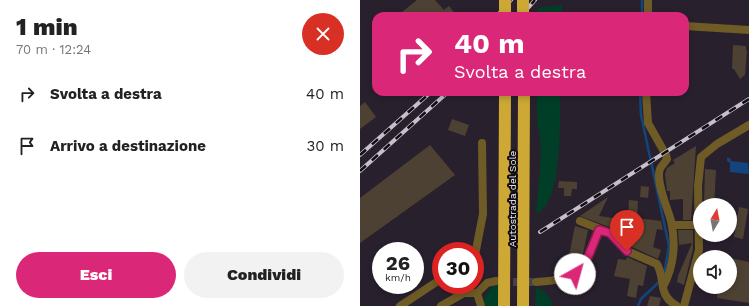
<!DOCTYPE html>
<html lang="it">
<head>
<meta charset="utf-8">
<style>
  body { margin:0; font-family:"Work Sans",sans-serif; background:#f2f2f2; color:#222; height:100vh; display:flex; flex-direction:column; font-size:15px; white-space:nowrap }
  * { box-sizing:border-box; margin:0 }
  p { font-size:13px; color:#767676 }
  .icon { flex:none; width:22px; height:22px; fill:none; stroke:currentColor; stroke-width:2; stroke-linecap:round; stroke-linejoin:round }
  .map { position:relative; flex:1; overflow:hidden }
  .details { display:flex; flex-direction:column; background:#fff; width:360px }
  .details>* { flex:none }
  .hud { position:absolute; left:12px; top:12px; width:317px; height:84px; border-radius:12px; box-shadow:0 2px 6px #0003; background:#db2777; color:#fff; overflow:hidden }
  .needle { width:26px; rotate:10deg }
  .tools { position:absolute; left:333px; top:198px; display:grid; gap:8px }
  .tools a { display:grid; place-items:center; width:44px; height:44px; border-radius:50%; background:#fff; box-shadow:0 2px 6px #0003; font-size:20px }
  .speed { position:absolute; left:12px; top:242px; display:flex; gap:8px; font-size:20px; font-weight:700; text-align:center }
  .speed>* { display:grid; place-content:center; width:52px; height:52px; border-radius:50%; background:#fff; box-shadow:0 2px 6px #0003; line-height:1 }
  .speed small { font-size:10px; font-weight:400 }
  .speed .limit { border:6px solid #d22; background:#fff; color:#111 }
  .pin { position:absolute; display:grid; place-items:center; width:34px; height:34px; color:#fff; margin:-41px -17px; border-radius:50% 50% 50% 0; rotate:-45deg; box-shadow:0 0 4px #0007 }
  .pin .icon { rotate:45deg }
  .me { position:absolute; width:44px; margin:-22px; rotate:38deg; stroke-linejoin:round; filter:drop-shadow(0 0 3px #0008) }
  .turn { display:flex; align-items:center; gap:14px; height:84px; padding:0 16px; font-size:18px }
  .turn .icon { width:52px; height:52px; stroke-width:2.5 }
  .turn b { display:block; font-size:28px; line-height:34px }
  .round { display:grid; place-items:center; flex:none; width:42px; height:42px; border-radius:21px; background:#f2f2f2 }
  .headline { display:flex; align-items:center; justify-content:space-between; height:68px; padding:0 16px }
  h1 { font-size:24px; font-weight:800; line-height:30px }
  .button { display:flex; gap:8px; margin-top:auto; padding:8px 16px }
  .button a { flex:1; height:46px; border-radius:24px; background:#db2777; color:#fff; font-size:16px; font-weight:800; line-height:46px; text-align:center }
  .button a+a { background:#f2f2f2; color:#222 }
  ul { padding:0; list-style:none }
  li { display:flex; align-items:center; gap:12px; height:52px; padding:0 16px }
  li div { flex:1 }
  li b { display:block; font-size:15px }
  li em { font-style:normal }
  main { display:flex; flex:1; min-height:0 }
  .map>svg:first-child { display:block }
  .green { fill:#003e27 }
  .water { fill:#13457c }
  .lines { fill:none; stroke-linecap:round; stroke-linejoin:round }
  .stream { stroke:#13457c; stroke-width:2.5 }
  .building { fill:#4d4133 }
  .minor-tunnel { stroke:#473f4c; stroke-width:8; stroke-dasharray:8 4; stroke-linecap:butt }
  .minor { stroke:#6e5b26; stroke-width:8 }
  .motorway { stroke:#cda835; stroke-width:12 }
  .rail-casing { stroke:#c5c0ca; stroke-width:4 }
  .rail { stroke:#100c12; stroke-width:2.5; stroke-dasharray:8; stroke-linecap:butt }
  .motorway-bridge { stroke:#cda835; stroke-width:12 }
  .route-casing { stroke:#8e194d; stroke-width:10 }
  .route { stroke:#db2777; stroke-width:7 }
  .labels { text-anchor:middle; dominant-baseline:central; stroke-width:4; stroke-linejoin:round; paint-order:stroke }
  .street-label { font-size:10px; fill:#f1ecf5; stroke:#100c12 }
</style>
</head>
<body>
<main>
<section class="details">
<div class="headline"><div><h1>1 min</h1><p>70 m · 12:24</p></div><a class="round" style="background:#d93025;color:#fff"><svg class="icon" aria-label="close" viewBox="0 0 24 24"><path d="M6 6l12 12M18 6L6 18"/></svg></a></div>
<ul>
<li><svg class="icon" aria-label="right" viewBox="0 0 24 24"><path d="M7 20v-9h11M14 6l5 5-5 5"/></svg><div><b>Svolta a destra</b></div><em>40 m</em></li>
<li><svg class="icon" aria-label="arrive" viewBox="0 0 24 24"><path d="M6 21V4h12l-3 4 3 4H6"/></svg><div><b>Arrivo a destinazione</b></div><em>30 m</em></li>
</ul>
<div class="button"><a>Esci</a><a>Condividi</a></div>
</section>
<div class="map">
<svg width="389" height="306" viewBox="0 0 389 306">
  <rect width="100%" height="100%" fill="#29202e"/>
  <g class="green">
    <path d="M202 5V16H178V8Z"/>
    <path d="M177 92H200C200 118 203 200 178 213L176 211 180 170 181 145 177 122Z"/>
    <path d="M139 284V306H124C124 295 128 288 139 284Z"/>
    <path d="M176 287C184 291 192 296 192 306H175Z"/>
  </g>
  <path class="water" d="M367 158H370L371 161 388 163 389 174 370 172V163L367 161Z"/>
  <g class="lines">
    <g class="stream">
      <path d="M282 0V16"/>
      <path d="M280 92 281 115 309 246 304 274"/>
      <path d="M278 306 281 299 299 282"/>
    </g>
  </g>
  <g class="building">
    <path d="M57 0H75L84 10 89 6 97 16H37Z"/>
    <path d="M373 45 386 46V50H387L385 75 380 79 374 69H372Z"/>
    <path d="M5 102 16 117 0 129V106Z"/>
    <path d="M92 119 109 125 105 136 88 130Z"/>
    <path d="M70 145 95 175 0 243V198Z"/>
    <path d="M336 146 331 220H323V199L310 200V191H307L305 174 307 168 315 163 313 160Z"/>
    <path d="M345 169 356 170 354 205H344Z"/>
    <path d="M199 181 217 182V189H212L211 196H204V188H198Z"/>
    <path d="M281 186 289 187 288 198 280 197Z"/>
    <path d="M248 197 239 216 268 220 269 200 278 201 277 218 301 221 303 230 297 229 293 247 301 250 298 259 270 246 273 236 259 234V232L252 228 220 216Z"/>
    <path d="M379 207 388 209 383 239 374 237Z"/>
    <path d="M215 226 228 230 223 254 215 266 211 265 208 260Z"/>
    <path d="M318 230H333V249L324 285 317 282 318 276 332 243 319 245Z"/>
    <path d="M267 257 287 266 283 286 278 285 276 298 267 296 270 279 254 276 258 259 266 260Z"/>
    <path d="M370 258 389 262V303L357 298 358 287H370Z"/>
    <path d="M290 296 301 298 299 306H287Z"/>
  </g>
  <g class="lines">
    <path class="minor-tunnel" d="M141 282H176"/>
    <g class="minor">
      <path d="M288 0V16"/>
      <path d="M325 26 389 30"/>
      <path d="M286 92 288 123 306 155 307 159C305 163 301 166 300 169 295 181 308 209 311 221 316 243 314 266 303 287"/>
      <path d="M220 221 250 233 267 251 297 264C306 280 297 295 317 306"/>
      <path d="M312 225H339"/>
      <path d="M115 255 123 214 122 143"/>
      <path d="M176 282C222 279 223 271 239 229"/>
      <path d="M117 293 127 283 136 281"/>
      <path d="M117 293 121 306"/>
      <path d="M40 306 81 279"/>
      <path d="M81 306 104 293H117"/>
      <path d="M324 306 339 250 338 186 341 157 357 144 389 125"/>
    </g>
    <g class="motorway">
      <path d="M144 306 145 92"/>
      <path d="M163 306 164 92"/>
    </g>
    <defs>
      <g id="rail">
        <path d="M137 16 151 0"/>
        <path d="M161 16 175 0"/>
        <path d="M0 155 71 92"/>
        <path d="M0 171 88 92"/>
        <path d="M180 232 389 99"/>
      </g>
    </defs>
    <use href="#rail" class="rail-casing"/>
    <use href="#rail" class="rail"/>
    <g class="motorway-bridge">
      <path d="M145 0V16"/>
      <path d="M163 0V16"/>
    </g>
  </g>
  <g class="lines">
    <defs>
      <path id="route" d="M215 274 228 257 239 230 250 233 267 251"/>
    </defs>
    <use href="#route" class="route-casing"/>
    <use href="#route" class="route"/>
  </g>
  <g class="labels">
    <g class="street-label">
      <text transform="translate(152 199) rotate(-90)">Autostrada del Sole</text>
    </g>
  </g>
</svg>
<div class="tools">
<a><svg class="needle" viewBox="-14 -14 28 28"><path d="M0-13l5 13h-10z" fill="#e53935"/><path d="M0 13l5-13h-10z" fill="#767676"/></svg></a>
<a><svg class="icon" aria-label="sound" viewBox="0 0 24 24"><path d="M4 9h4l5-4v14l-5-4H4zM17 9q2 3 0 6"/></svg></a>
</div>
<div class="speed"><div>26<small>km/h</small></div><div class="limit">30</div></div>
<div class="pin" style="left:267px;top:251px;background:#d93025"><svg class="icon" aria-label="arrive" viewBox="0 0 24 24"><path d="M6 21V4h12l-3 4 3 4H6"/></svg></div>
<svg class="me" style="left:215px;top:274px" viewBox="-20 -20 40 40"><circle r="19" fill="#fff"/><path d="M0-13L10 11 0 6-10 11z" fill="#db2777"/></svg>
<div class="hud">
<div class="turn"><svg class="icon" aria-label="right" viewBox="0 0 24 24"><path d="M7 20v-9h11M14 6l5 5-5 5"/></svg><div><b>40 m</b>Svolta a destra</div></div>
</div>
</div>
</main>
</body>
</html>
